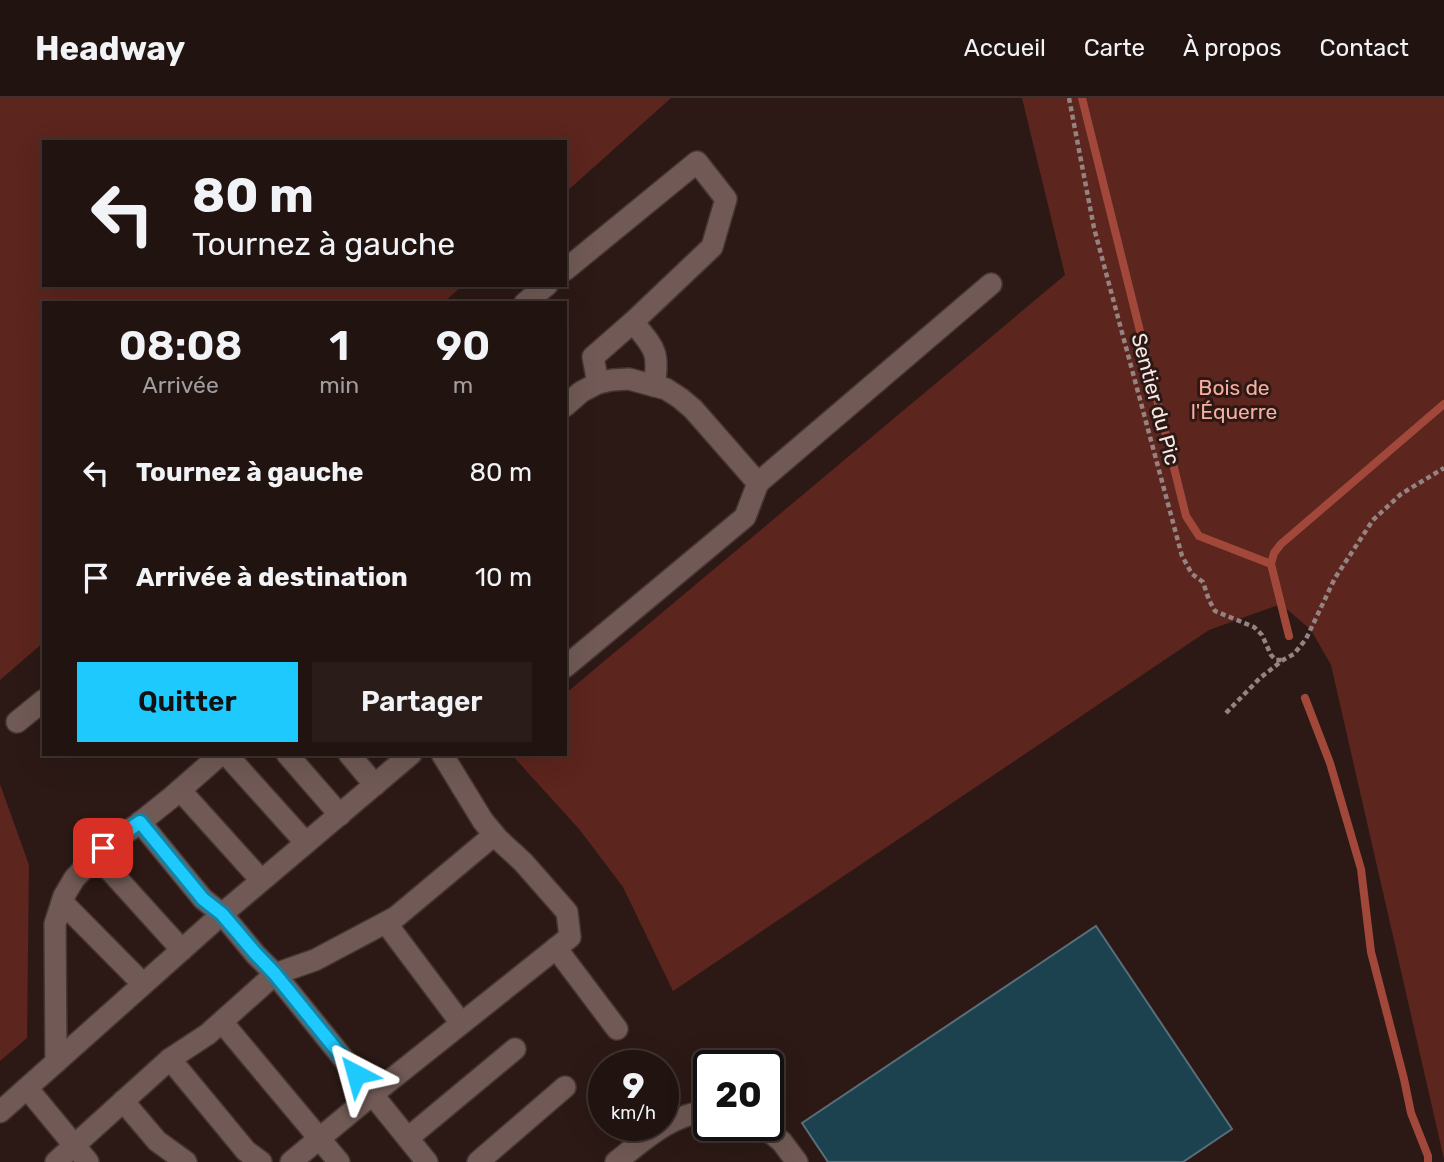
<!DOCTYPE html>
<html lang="fr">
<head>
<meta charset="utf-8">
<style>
  body { margin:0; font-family:Rubik,sans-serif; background:#291c19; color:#f1f3f6; height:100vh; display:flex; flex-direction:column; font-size:26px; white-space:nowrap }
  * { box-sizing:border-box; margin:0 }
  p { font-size:23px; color:#a29e9f }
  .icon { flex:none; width:38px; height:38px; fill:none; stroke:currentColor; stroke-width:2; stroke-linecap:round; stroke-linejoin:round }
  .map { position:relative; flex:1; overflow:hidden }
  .sheet { position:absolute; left:42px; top:203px; width:525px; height:455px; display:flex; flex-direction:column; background:#211310; border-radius:0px; box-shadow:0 7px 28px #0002,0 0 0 2px #3e3230 }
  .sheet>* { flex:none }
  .banner { position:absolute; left:42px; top:42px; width:525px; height:147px; border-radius:0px; box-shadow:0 7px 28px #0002,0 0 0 2px #3e3230; background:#211310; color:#f1f3f6; overflow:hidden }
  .speed { position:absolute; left:588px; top:952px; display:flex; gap:14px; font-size:35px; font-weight:700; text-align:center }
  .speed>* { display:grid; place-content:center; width:91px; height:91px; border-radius:50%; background:#211310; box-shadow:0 7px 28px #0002,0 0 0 2px #3e3230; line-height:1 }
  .speed small { font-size:18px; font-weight:400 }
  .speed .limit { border:4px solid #111; border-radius:10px; background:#fff; color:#111 }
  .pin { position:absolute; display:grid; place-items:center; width:60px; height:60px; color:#fff; margin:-30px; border-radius:14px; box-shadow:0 4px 10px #0006 }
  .me { position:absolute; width:77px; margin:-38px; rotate:321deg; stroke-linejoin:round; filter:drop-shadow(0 0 5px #0008) }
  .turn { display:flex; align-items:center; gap:24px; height:147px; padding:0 35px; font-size:32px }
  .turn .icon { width:91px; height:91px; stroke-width:2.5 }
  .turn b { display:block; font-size:49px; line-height:60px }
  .eta { display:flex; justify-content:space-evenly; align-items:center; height:119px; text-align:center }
  .eta b { font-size:42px; font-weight:600; line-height:49px }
  .cta { display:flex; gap:14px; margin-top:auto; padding:14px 35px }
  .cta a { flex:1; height:80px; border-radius:0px; background:#1ec9fd; color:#111; font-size:28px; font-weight:600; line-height:80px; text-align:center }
  .cta a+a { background:#291c19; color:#f1f3f6 }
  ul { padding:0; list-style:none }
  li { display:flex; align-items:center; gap:21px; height:105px; padding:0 35px }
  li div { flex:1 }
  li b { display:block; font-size:26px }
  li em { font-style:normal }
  header { display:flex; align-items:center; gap:42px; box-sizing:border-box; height:98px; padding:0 35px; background:#211310; border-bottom:2px solid #3e3230 }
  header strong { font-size:33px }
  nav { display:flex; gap:38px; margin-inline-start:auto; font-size:24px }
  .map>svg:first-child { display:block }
  .green { fill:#5c251d }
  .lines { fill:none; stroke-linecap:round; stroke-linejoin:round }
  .stream { stroke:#a2483b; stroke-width:8 }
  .building { fill:#1c4250; stroke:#586f79; stroke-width:2 }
  .minor-casing { stroke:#453635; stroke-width:24 }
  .path { stroke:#948380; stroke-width:4.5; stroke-dasharray:5 3.5; stroke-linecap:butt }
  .minor { stroke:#715a56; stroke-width:21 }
  .route-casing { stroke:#1483a4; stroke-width:18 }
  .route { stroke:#1ec9fd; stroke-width:12 }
  .labels { text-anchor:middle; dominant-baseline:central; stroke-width:6; stroke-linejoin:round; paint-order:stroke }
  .park-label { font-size:21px; fill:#f8ad9f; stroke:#2c1915 }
  .street-label { font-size:21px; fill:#f6e8e5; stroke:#2c1915 }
</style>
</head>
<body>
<header>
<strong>Headway</strong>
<nav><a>Accueil</a><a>Carte</a><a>À propos</a><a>Contact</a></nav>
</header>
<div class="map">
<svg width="1444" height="1064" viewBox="0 0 1444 1064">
  <rect width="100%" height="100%" fill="#2c1915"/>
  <g class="green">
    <path d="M0 0H671L565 95V44H44V187H463L443 205H44V544L0 582Z"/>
    <path d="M1022 0H1444V1061L1331 567 1311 532 1281 506 1209 532 673 893 623 789 579 731 511 656H565V596L1065 177Z"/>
    <path d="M0 686 29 767 27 940 0 963Z"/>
  </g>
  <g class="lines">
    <g class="stream">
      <path d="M1082 0 1186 418 1199 438 1271 466"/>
      <path d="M1289 538 1271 466 1274 455 1281 446 1444 306"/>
      <path d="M1305 600 1330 665 1361 771 1371 854 1404 981 1411 1015 1428 1058V1064"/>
    </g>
  </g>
  <path class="building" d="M1096 828 1232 1031 1183 1064H828L802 1025Z"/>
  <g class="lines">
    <defs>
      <g id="minor">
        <path d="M565 172 697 64 726 101 712 149 633 224C654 250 660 253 654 288"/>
        <path d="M525 205 547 187"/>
        <path d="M598 285 593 259 633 224"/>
        <path d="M565 308 581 294 598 285 612 282 629 281 666 291 680 300 693 311 758 385 745 419 565 569"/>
        <path d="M758 385 991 186"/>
        <path d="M17 624 44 602"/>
        <path d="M226 656 306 745"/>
        <path d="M287 656 340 717"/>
        <path d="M349 656 375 687"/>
        <path d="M180 692 261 782"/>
        <path d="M140 724 203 801 222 816 256 857 275 876 315 862 396 819 494 737"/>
        <path d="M96 757 182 852"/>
        <path d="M62 804 143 886"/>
        <path d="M386 825 461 925"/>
        <path d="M556 850 617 931"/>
        <path d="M222 924 339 1064"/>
        <path d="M170 961 246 1053 261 1064"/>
        <path d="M56 964 55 826 64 798 74 781 103 750 137 727 172 699 221 656"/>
        <path d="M27 990 88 1064"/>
        <path d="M123 1003 157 1043 186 1064"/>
        <path d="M0 1014 222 816 411 656"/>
        <path d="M762 1027 782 1044 797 1064"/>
        <path d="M408 1040 515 951"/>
        <path d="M56 1064 170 961 208 936 275 876 427 1064"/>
        <path d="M291 1064 373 996 570 839 567 814 523 764 498 741 483 723 442 656"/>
        <path d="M478 1064 565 989"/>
        <path d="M616 1064C645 1041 671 1016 709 1013"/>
      </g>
    </defs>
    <use href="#minor" class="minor-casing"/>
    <g class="path">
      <path d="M1069 0 1094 130 1182 458 1192 476 1203 484 1209 502 1215 513 1254 529 1262 537 1271 557 1276 562H1283"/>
      <path d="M1226 615 1260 580 1283 562 1294 556 1306 541 1335 480 1373 422 1401 396 1444 370"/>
    </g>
    <use href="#minor" class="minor"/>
  </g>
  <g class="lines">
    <defs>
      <path id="route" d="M103 750 140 724 203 801 222 816 256 856 275 876 356 976"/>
    </defs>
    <use href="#route" class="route-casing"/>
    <use href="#route" class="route"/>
  </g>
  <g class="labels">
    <g class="park-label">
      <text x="1234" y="289">Bois de<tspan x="1234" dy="24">l'Équerre</tspan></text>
    </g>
    <g class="street-label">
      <text transform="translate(1156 301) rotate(75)">Sentier du Pic</text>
    </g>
  </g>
</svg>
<div class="speed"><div>9<small>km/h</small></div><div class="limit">20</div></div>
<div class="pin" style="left:103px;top:750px;background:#d93025"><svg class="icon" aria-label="arrive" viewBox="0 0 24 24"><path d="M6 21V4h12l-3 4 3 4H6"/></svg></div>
<svg class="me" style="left:356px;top:976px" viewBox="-20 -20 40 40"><path d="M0-17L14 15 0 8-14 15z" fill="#1ec9fd" stroke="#fff" stroke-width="4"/></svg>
<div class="banner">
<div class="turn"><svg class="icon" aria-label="left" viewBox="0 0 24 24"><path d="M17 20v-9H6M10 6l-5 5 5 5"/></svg><div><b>80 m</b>Tournez à gauche</div></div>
</div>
<section class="sheet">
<div class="eta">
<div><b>08:08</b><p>Arrivée</p></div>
<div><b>1</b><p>min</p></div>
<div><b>90</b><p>m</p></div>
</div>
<ul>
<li><svg class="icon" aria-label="left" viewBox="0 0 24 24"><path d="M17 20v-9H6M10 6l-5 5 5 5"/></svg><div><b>Tournez à gauche</b></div><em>80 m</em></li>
<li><svg class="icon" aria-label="arrive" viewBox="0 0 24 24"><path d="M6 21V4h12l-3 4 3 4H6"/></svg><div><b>Arrivée à destination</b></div><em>10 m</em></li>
</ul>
<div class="cta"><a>Quitter</a><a>Partager</a></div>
</section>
</div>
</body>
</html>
